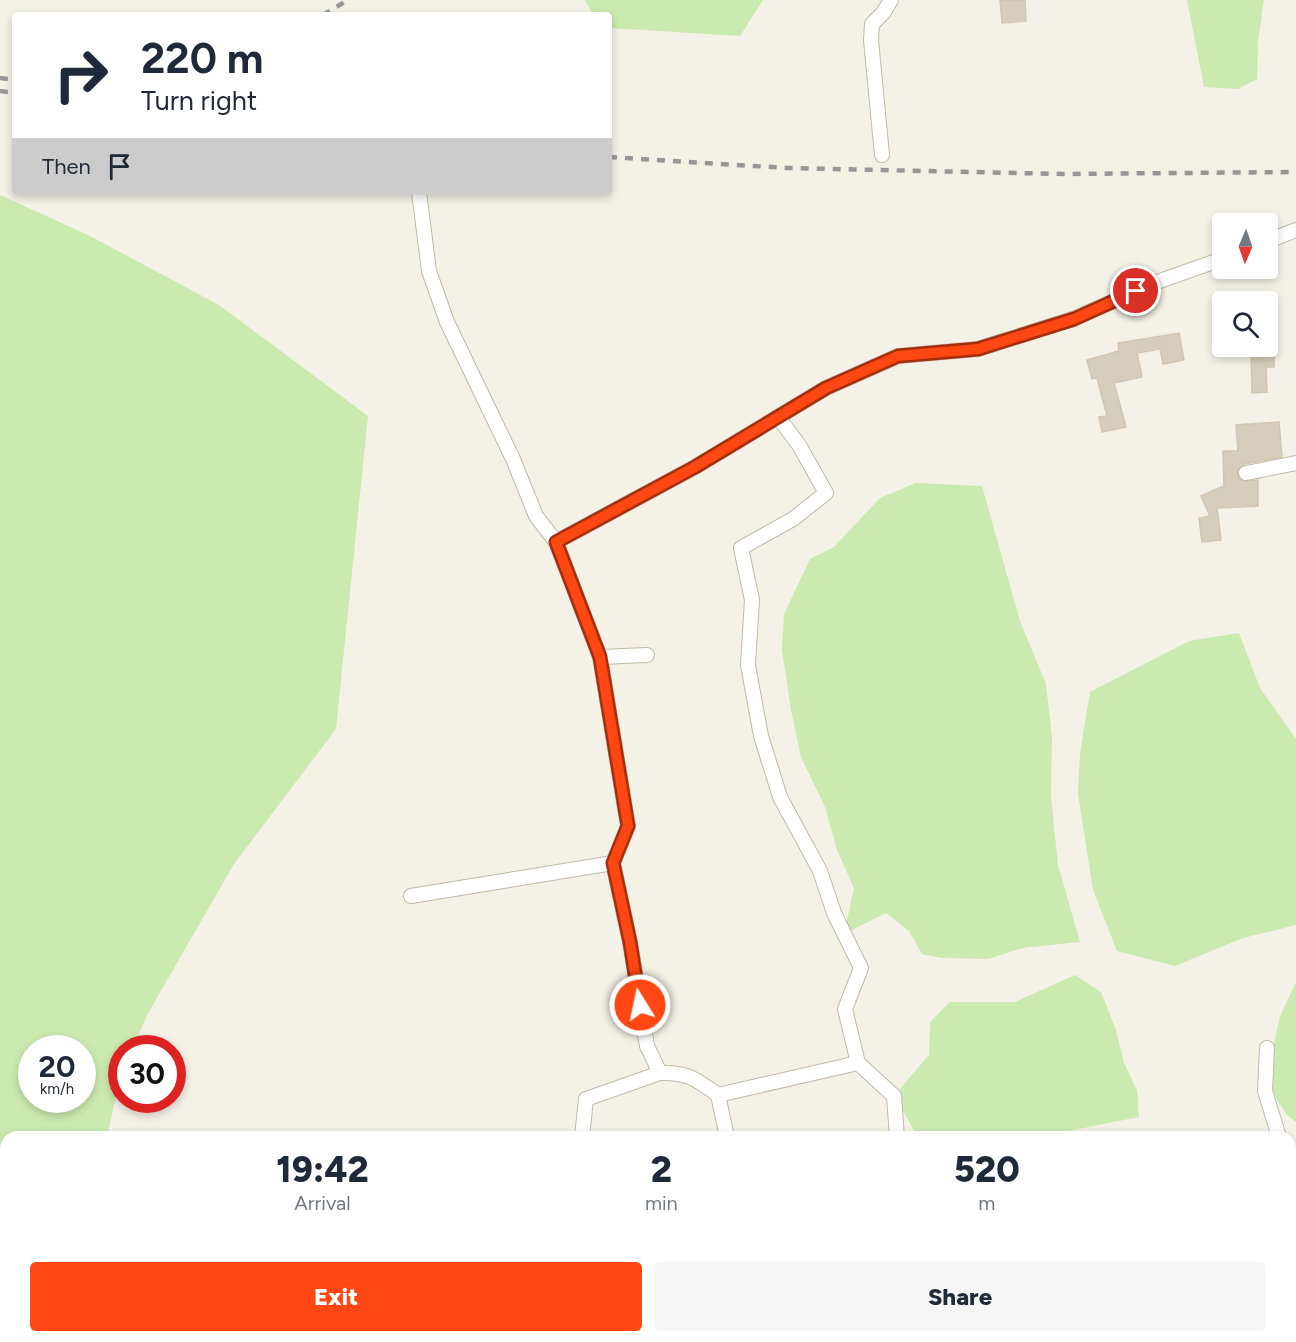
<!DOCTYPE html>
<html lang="en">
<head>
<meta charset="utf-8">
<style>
  body { margin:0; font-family:Figtree,sans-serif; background:#f6f6f7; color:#1f2937; height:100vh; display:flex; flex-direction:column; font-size:22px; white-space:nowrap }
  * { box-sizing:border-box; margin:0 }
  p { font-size:20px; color:#747a83 }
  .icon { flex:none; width:33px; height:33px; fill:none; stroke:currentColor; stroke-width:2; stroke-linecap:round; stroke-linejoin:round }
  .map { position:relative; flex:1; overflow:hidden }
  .side { position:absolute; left:0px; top:1131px; width:1296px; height:212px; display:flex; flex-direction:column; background:#fff; border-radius:18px 18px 0 0; box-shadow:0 3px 9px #0003 }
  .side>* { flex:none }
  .top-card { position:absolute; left:12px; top:12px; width:600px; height:183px; border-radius:6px; box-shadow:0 3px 9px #0003; background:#fff; color:#1f2937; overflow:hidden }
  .needle { width:39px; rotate:182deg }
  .tools { position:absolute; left:1212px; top:213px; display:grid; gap:12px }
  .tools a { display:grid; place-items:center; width:66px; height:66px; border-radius:6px; background:#fff; box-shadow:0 3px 9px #0003; font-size:30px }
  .speed { position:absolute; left:18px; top:1035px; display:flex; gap:12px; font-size:30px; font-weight:700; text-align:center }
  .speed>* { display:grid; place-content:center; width:78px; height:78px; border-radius:50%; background:#fff; box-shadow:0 3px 9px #0003; line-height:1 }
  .speed small { font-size:15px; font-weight:400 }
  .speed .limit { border:9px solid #d22; background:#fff; color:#111 }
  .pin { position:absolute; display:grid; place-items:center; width:51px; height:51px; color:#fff; margin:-26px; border:3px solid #fff; border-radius:50%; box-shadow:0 2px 6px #0007 }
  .me { position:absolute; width:66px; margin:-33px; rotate:350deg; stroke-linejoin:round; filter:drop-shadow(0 0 4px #0008) }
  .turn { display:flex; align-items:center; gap:21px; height:126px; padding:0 30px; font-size:27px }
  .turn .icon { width:78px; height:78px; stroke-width:2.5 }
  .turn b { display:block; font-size:42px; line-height:51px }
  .then { display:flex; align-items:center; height:57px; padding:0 30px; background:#0003; gap:12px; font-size:22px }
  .eta { display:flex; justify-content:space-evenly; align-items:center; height:102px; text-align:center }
  .eta b { font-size:36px; font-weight:800; line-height:42px }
  .primary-button { display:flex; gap:12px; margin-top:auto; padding:12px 30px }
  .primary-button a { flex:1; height:69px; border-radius:6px; background:#ff4713; color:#fff; font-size:24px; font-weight:800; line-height:69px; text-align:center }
  .primary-button a+a { background:#f6f6f7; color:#1f2937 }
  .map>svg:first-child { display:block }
  .green { fill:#cbeaaf; fill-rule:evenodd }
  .building { fill:#d6cebc; stroke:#d1c6af; stroke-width:1.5 }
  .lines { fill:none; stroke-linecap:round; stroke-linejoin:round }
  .street-casing { stroke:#c0baa9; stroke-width:16 }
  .street { stroke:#fff; stroke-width:14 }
  .rail { stroke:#979797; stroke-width:4.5; stroke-dasharray:8 8; stroke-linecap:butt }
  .route-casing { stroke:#a62e0c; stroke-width:15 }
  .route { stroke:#ff4713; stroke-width:10 }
</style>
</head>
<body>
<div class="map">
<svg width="1296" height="1342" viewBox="0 0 1296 1342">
  <rect width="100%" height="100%" fill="#f4f1e7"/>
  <g class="green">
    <path d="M585 0H763L740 36 609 28V15H593Z"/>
    <path d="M1187 0H1264L1258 42 1257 79 1238 89 1204 87Z"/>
    <path d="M0 195 90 236 219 305 368 416 336 729 234 864 147 1015 133 1048H122L121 1074 107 1137H6V1336H152L154 1342H0ZM82 1048V1100H32V1048Z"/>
    <path d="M916 483 982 486 1020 621 1046 684 1052 737 1051 796 1058 865 1080 942 1022 948 988 959 942 958 922 954 909 931 886 913 844 934 854 888 837 850 825 807 801 757 791 710 782 650 784 614 810 559 834 547 880 498Z"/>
    <path d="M1239 633 1260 688 1296 739V925L1243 938 1175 966 1117 951 1093 890 1078 794 1080 754 1090 692 1189 641Z"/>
    <path d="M1075 975 1101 992 1116 1030 1124 1063 1137 1090 1139 1117 1038 1137H918L894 1096 929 1055 930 1022 950 1002H1015Z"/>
    <path d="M1296 982V1122L1286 1114 1266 1081 1280 1016Z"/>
    <path d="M1221 1336 1223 1342H1001L998 1337Z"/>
  </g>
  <g class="building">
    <path d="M1000 0H1025L1026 21 1002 23Z"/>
    <path d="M1179 333 1184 360 1163 364 1160 349 1137 353 1142 377 1114 383 1126 427 1102 432 1099 417 1107 416 1097 378 1092 379 1087 360 1119 351 1118 343Z"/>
    <path d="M1251 346H1274V367H1266L1267 392 1252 393Z"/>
    <path d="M1279 422 1282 457 1244 464 1237 471 1239 478 1243 481 1258 480V506L1217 508 1221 540 1202 542 1199 518 1210 516 1201 496 1224 486 1223 451H1238L1236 425Z"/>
  </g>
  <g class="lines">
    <defs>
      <g id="street">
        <path d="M882 155 871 40 872 24 883 13 891 0"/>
        <path d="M419 192 429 271 447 322 513 459 536 516 556 542"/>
        <path d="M1268 241 1296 230"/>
        <path d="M778 417 799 445 826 493 793 519 741 548 752 600 748 665 761 736 780 797 820 871 834 913 861 968 845 1009 858 1063 894 1096 897 1137"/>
        <path d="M1246 473 1296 463"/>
        <path d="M600 657 647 655"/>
        <path d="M411 896 613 863"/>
        <path d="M1267 1048 1265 1091 1279 1137"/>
        <path d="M660 1073C687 1072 696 1079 718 1095L727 1137"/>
        <path d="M718 1095 858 1063"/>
        <path d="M582 1137 586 1099 660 1073 647 1046 630 942 613 863 628 826 600 657 556 542 695 467 826 388 898 356 978 349 1073 319 1157 282 1222 259"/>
        <path d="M1290 1173 1296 1193"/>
        <path d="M777 1336 778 1342"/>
        <path d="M977 1336 979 1342"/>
      </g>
    </defs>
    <use href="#street" class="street-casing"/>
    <use href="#street" class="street"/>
    <g class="rail">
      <path d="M323 15 348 0"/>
      <path d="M0 78 15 80"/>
      <path d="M0 91 15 93"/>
      <path d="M609 157 787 168 1064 174 1296 172"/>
    </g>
  </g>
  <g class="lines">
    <defs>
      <path id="route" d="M640 1005 630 942 613 863 628 826 600 657 556 542 695 467 826 388 898 356 978 349 1074 319 1136 291"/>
    </defs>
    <use href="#route" class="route-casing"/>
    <use href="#route" class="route"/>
  </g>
</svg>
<div class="tools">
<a><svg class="needle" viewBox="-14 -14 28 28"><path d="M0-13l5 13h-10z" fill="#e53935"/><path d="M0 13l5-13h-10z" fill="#747a83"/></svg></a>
<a><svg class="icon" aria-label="search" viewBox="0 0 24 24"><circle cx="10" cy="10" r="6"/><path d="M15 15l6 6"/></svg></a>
</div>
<div class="speed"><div>20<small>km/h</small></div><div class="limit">30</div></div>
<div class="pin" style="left:1136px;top:291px;background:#d93025"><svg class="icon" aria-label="arrive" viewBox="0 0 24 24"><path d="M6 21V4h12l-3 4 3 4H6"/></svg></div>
<svg class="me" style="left:640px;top:1005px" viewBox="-20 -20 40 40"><circle r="17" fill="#ff4713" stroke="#fff" stroke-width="3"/><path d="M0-11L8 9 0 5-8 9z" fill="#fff"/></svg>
<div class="top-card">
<div class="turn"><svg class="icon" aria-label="right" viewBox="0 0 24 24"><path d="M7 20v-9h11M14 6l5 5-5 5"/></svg><div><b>220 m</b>Turn right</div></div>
<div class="then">Then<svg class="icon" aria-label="arrive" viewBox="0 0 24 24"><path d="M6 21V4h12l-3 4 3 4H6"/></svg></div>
</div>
<section class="side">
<div class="eta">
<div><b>19:42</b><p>Arrival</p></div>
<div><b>2</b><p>min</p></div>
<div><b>520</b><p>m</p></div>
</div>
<div class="primary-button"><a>Exit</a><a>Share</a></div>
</section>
</div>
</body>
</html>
